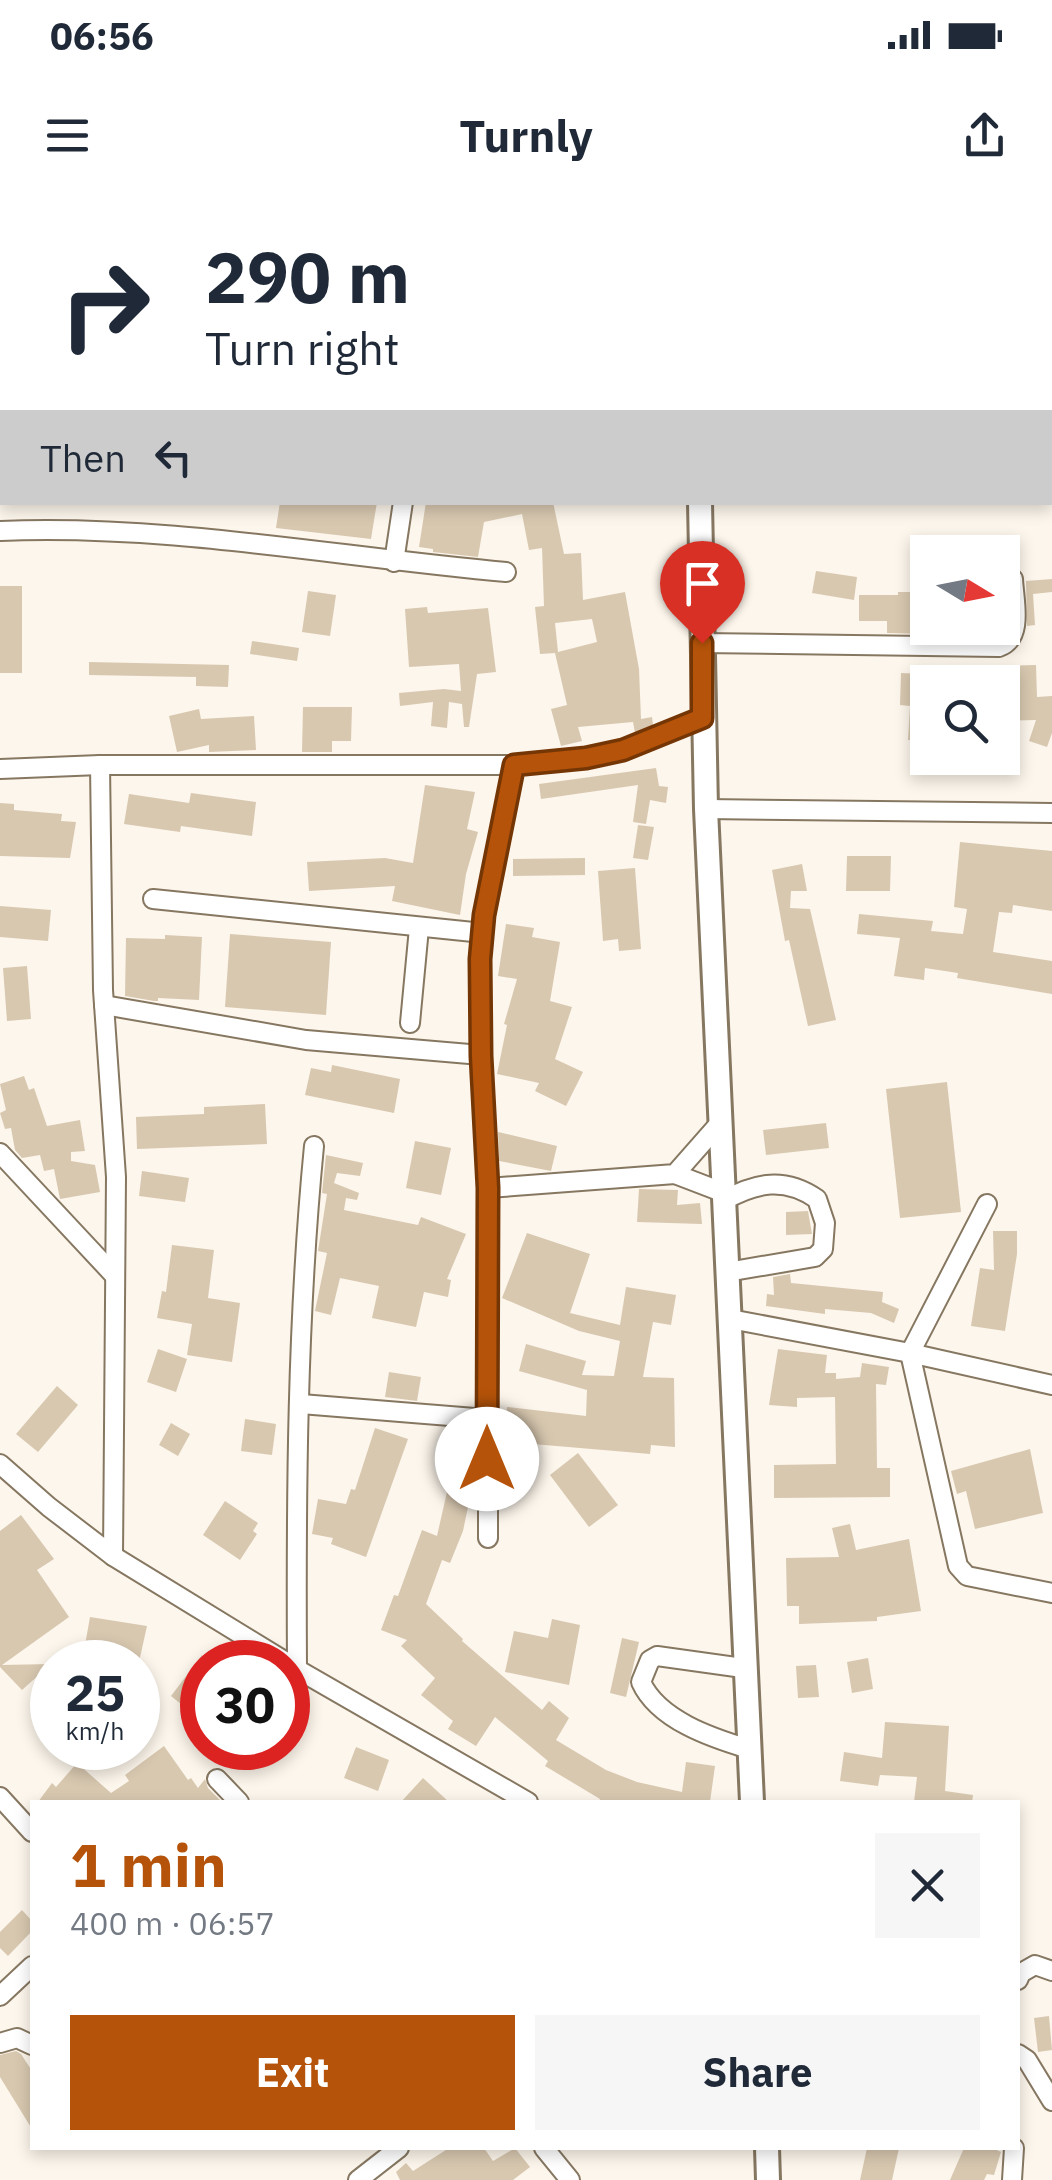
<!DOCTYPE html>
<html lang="en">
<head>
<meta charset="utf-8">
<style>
  body { margin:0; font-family:"IBM Plex Sans",sans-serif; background:#f6f6f7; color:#1f2937; height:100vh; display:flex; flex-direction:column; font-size:38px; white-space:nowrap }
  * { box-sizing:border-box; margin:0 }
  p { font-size:32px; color:#747a83 }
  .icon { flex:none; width:55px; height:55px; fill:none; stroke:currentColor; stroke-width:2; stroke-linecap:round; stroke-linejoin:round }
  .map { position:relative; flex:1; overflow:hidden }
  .side { position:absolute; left:30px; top:1600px; width:990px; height:350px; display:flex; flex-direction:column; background:#fff; border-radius:0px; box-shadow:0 5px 15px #0003 }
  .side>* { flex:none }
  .guide { position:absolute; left:0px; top:0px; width:1052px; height:305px; box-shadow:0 5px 15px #0003; background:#fff; color:#1f2937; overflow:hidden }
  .needle { width:65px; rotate:100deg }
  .controls { position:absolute; left:910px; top:335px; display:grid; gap:20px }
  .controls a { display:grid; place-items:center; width:110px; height:110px; border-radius:0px; background:#fff; box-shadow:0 5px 15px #0003; font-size:50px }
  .speed { position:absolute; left:30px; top:1440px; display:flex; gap:20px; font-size:50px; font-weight:700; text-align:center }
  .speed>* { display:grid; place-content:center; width:130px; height:130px; border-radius:50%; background:#fff; box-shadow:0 5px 15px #0003; line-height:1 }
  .speed small { font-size:25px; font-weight:400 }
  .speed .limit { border:15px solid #d22; background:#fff; color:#111 }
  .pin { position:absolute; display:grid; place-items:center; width:85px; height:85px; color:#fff; margin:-102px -42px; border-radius:50% 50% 50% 0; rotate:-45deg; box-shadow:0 0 10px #0007 }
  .pin .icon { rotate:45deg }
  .me { position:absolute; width:110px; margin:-55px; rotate:0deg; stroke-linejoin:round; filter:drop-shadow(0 0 8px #0008) }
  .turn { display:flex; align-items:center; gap:35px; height:210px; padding:0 40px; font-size:45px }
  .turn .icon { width:130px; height:130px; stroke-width:2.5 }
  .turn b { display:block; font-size:70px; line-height:85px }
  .then { display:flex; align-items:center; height:95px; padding:0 40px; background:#0003; gap:20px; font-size:38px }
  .round { display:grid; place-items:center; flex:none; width:105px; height:105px; border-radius:0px; background:#f6f6f7 }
  .head { display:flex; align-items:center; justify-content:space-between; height:170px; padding:0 40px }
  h1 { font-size:60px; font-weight:700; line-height:75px; color:#b45309 }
  .action { display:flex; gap:20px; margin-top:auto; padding:20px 40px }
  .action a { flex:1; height:115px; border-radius:0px; background:#b45309; color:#fff; font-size:40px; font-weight:700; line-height:115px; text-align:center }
  .action a+a { background:#f6f6f7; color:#1f2937 }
  .status { display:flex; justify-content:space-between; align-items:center; height:70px; padding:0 50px; background:#fff; direction:ltr }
  .status svg { height:28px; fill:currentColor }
  header { display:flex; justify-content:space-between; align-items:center; height:130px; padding:0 40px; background:#fff; font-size:45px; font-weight:700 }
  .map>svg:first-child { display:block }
  .building { fill:#d8c8b0; fill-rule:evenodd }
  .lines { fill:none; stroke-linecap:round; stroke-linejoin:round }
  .minor-casing { stroke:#867761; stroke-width:22 }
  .major-casing { stroke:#867761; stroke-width:28 }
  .minor { stroke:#fff; stroke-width:18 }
  .major { stroke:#fff; stroke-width:22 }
  .route-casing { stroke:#753606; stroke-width:25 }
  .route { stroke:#b45309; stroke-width:18 }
</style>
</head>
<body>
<div class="status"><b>06:56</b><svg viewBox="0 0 49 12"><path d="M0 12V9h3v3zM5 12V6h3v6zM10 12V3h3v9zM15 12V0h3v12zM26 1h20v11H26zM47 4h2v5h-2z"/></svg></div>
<header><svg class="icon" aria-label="menu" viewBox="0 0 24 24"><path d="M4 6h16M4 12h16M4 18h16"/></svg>Turnly<svg class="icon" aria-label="share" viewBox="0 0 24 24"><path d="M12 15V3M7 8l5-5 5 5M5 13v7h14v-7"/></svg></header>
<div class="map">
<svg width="1052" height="1980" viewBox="0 0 1052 1980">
  <rect width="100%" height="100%" fill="#fdf6ec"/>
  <g class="building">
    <path d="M280 302H377L371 339 276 328Z"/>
    <path d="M426 302H553L564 354 581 353 583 400 625 392 639 469 641 519 652 517 653 525 635 533 633 522 578 527 582 541 561 546 551 509 567 505 555 453 540 454 535 407 544 406 542 348 529 350 522 314 484 322 478 357 433 352V349L419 347ZM592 419 597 442 558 452 555 423Z"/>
    <path d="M816 371 857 377 854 400 812 393Z"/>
    <path d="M1052 379V392L1033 394 1035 425 1027 426 1026 381Z"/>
    <rect x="0" y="386" width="22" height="87"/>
    <path d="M308 391 336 395 330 436 302 432Z"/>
    <path d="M898 392H928V434L887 433V421H859V395H898Z"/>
    <path d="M427 407 428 413 488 408 496 472 477 474 469 527H464L462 504 449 502 447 528 431 526 433 502 400 506 399 493 444 489 461 491 459 464 409 467 405 409Z"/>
    <path d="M252 441 299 448 297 461 250 454Z"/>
    <path d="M89 462 229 465 228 487 196 486V477L89 475Z"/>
    <path d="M1036 465 1037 497 1052 496V533L1047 547 1029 541 1036 520 1002 521V482H972V472L1002 470V466Z"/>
    <path d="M901 473 928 474V541L908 540 910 506 900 505Z"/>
    <path d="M303 507H352L351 541H332V552H302Z"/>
    <path d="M199 509 201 519 254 516 256 550 209 552V545L177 552 169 516Z"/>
    <path d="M656 568 659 586 668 587 666 603 650 600 646 624 633 622 638 585 541 599 539 584Z"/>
    <path d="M425 585 475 592 467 629 478 632 466 674 460 715 392 701 395 686 309 691 307 662 385 658 413 663Z"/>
    <path d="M191 593 256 602 252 636 181 626 180 632 124 624 129 594 189 603Z"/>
    <path d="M0 603 14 604V610L62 614 61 621 76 622 70 658 0 656Z"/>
    <path d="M638 625 654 627 648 660 633 658Z"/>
    <path d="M960 642 1052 651V711L1013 705 1012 713 999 712 993 752 1052 761V794L957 778 958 773 925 768 924 780 894 776 900 738 857 734 859 714 933 721 931 731 963 734 967 709 954 707Z"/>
    <path d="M847 656H891L890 691H846Z"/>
    <path d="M585 658V675L513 676V659Z"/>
    <path d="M802 664 807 691H791L790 708 810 709 836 820 808 826 789 740 785 741 772 670Z"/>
    <path d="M635 668 641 749 619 751 618 739 603 741 598 671Z"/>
    <path d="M0 706 51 710 48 741 0 737Z"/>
    <path d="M506 724 534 728 532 737 560 742 550 801 572 807 555 859 583 872 566 906 535 891 539 883 497 874 507 825 504 824 517 779 498 776Z"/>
    <path d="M230 734 331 742 326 815 225 807Z"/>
    <path d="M165 735 202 737 199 800 158 798V801H154L125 796 126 738 165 739Z"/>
    <path d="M27 766 31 819 7 821 3 768Z"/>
    <path d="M332 865 400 879 394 913 305 895 311 868 331 872Z"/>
    <path d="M24 876 29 890 34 888 47 926 80 920 85 951 71 952V961L95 965 100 992 60 999 54 969 44 971 40 955 22 958 15 950 11 928 5 929 0 913 6 910 0 884Z"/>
    <path d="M947 882 961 1012 900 1018 886 889Z"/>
    <path d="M265 904 267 944 137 949 136 917 204 914V907Z"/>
    <path d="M826 923 829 948 766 955 763 930Z"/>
    <path d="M498 932 557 946 551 971 499 961Z"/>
    <path d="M415 941 451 948 441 995 406 988Z"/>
    <path d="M326 955 363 963 360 976 337 973 334 983 359 993 357 1000 346 998 344 1010 418 1025 421 1017 466 1034 447 1079 451 1080 448 1097 424 1092 416 1127 372 1118 379 1086 340 1078 331 1115 315 1111 327 1053 318 1051 327 994 322 993Z"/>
    <path d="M142 971 189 978 185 1002 139 996Z"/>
    <path d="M639 989 678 990 677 1005 700 1003 702 1024 637 1022Z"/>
    <path d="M808 1011 812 1034 786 1035V1012Z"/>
    <path d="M993 1031H1017V1054L1005 1131 971 1126 980 1068 994 1070Z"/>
    <path d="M527 1033 590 1054 570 1113 620 1125 626 1087 676 1095 671 1125 653 1122 643 1177 674 1178 675 1247 651 1245 650 1254 533 1244 529 1278 500 1274 507 1207 586 1216 587 1190 519 1171 526 1144 586 1161 582 1175 614 1176 620 1141 579 1131 502 1098Z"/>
    <path d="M172 1045 214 1050 208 1098 240 1103 232 1162 187 1155 192 1124 157 1118 162 1091 166 1092Z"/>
    <path d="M790 1074 791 1083 883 1092 882 1102 899 1109 894 1123 871 1113 825 1109V1114L766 1106 767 1094 774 1095 773 1077Z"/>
    <path d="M158 1149 187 1159 176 1192 147 1182Z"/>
    <path d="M778 1149 827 1155 825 1173H836V1179L860 1177 862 1163 889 1167 886 1185 876 1184 877 1268H890V1297L774 1298V1265L836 1264 835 1197 797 1198V1207L769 1205Z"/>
    <path d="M389 1172 421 1177 417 1201 385 1197Z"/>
    <path d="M57 1186 78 1205 38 1252 16 1234Z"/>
    <path d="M245 1219 276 1224 272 1255 241 1251Z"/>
    <path d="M171 1223 190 1234 178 1256 159 1245Z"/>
    <path d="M375 1228 408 1239 366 1357 331 1344 333 1338 312 1334 318 1299 346 1304 351 1289 355 1290Z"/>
    <path d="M1030 1249 1043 1313 975 1329 966 1291 957 1294 951 1271Z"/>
    <path d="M578 1253 618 1305 589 1327 550 1275Z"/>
    <path d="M449 1283 472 1288 463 1331 450 1363 442 1360 426 1404 463 1439 462 1441 542 1510 549 1501 569 1518 556 1540 606 1570 637 1582 682 1592 686 1562 715 1566 710 1602H599L600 1599 545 1566 548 1561 495 1517 476 1546 448 1529 453 1521 421 1495 435 1478 401 1446 407 1440 381 1430 394 1395 398 1396 422 1330 437 1336Z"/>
    <path d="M225 1301 258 1323 253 1331 257 1334 240 1360 203 1335Z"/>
    <path d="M21 1315 54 1359 37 1370 69 1417 2 1465 51 1464 22 1490 0 1467V1331Z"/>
    <path d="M850 1324 856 1350 909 1339 921 1411 877 1417V1421L799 1424V1406H787L786 1358 839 1357 832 1328Z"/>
    <path d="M90 1417 147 1426 139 1462H82Z"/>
    <path d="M552 1419 580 1425 569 1485 505 1472 514 1431 548 1438Z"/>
    <path d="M622 1438 639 1442 626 1497 610 1493Z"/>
    <path d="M202 1455V1500L192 1513 171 1496Z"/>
    <path d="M868 1458 873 1489 852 1493 847 1462Z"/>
    <path d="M816 1465 819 1497 798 1498 796 1466Z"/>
    <path d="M885 1522 949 1526 945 1591 973 1595 972 1602H914L917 1577 880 1575 878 1586 840 1581 844 1552 882 1558Z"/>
    <path d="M164 1546 188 1580 191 1578 198 1588 205 1579 208 1588 222 1602H38L52 1583 56 1587 77 1563 111 1593 129 1581 125 1575Z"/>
    <path d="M356 1547 389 1560 378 1591 344 1578Z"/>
    <path d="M423 1578 449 1602H401Z"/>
    <path d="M22 1710 32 1721V1731L8 1756 0 1748V1732Z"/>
    <path d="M1049 1816 1052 1850 1038 1852 1034 1818Z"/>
    <path d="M16 1851 21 1854 32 1871V1929L0 1877V1855Z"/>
    <path d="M449 1948H484L493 1961 515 1948 530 1967 513 1980H400L396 1972 406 1963 413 1971Z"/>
    <path d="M867 1948H899L892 1980H860Z"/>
    <path d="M964 1948H992L1001 1952 994 1975 987 1974 984 1980H950Z"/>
  </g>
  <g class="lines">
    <defs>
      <g id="minor">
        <path d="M184 0V2"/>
        <path d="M449 2V0"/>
        <path d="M1050 50H1052"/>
        <path d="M0 133H2"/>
        <path d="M1050 266H1052"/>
        <path d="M0 331C169 324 337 357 506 372"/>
        <path d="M394 362 403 302"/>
        <path d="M701 443 999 447C1024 438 1014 401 1013 379"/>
        <path d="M100 565 103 790 116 977 113 1356"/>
        <path d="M0 569 100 565H514L587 558 623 551 702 518"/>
        <path d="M706 609 1052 613"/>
        <path d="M153 699 483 733"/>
        <path d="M104 805 306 840 481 855"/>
        <path d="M410 823 419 728"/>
        <path d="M0 953 114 1075"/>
        <path d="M675 974 722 992"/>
        <path d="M488 988 675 974 719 924"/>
        <path d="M723 1001C756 982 785 977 817 999L825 1023 823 1049 815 1057 727 1072"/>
        <path d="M987 1004 910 1153 958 1366 967 1376 1052 1393"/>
        <path d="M730 1119 910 1153 1052 1185"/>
        <path d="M301 1204 487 1219"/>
        <path d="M0 1264 49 1307 113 1356 286 1462"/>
        <path d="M488 1338V988L481 855 480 759 485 715 514 565"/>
        <path d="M288 1464 528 1602"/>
        <path d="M743 1468 657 1456 650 1460 641 1482C658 1520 712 1538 749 1549"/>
        <path d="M297 1469C296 1295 297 1120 314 946"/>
        <path d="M217 1579 239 1602"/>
        <path d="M0 1597 32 1632"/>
        <path d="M1018 1780 1021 1773 1035 1765 1052 1771"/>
        <path d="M0 1796 32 1766"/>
        <path d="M0 1843 17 1838 32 1845"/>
        <path d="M1018 1854 1027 1860 1052 1901"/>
        <path d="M544 1948 570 1980"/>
        <path d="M358 1980 399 1948"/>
        <path d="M1012 1980 1014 1948"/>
      </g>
      <g id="major">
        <path d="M708 2V0"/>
        <path d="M700 302 706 609 752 1602"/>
        <path d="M767 1948 768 1980"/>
      </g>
    </defs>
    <use href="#minor" class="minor-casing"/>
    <use href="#major" class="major-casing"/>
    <use href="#minor" class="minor"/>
    <use href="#major" class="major"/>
  </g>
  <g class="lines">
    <defs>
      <path id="route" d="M487 1259 488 988 481 856 480 759 484 715 514 565 586 558 623 550 702 518V443"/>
    </defs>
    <use href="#route" class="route-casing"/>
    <use href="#route" class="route"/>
  </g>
</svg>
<div class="controls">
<a><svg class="needle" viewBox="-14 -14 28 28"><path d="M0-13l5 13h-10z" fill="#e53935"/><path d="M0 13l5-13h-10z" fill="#747a83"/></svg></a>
<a><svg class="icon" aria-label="search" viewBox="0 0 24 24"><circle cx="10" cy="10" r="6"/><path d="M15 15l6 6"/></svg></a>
</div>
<div class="speed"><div>25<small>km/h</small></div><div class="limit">30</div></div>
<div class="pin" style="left:702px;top:443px;background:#d93025"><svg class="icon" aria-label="arrive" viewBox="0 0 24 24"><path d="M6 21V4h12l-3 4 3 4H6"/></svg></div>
<svg class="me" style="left:487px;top:1259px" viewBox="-20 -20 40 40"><circle r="19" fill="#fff"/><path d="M0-13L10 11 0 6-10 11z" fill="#b45309"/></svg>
<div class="guide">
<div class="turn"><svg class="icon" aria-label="right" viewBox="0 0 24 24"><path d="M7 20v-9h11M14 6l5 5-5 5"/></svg><div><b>290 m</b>Turn right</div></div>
<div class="then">Then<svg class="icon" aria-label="left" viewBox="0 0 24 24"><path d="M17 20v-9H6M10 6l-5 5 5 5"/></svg></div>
</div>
<section class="side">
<div class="head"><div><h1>1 min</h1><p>400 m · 06:57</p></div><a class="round"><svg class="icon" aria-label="close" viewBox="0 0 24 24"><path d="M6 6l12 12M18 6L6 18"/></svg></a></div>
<div class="action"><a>Exit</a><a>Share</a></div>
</section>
</div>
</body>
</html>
